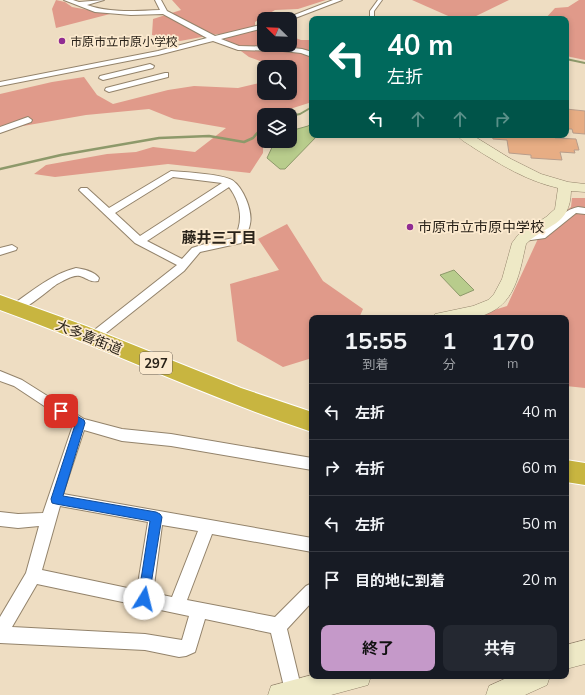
<!DOCTYPE html>
<html lang="ja">
<head>
<meta charset="utf-8">
<style>
  body { margin:0; font-family:Mulish,"Noto Sans JP",sans-serif; background:#242831; color:#f1f3f6; height:100vh; display:flex; flex-direction:column; font-size:15px; white-space:nowrap }
  * { box-sizing:border-box; margin:0 }
  p { font-size:13px; color:#9ea1a6 }
  .icon { flex:none; width:22px; height:22px; fill:none; stroke:currentColor; stroke-width:2; stroke-linecap:round; stroke-linejoin:round }
  .map { position:relative; flex:1; overflow:hidden }
  .drawer { position:absolute; left:309px; top:315px; width:260px; height:364px; display:flex; flex-direction:column; background:#171b24; border-radius:8px; box-shadow:0 2px 6px #0003 }
  .drawer>* { flex:none }
  .guide { position:absolute; left:309px; top:16px; width:260px; height:122px; border-radius:8px; box-shadow:0 2px 6px #0003; background:#00695c; color:#fff; overflow:hidden }
  .needle { width:26px; rotate:293deg }
  .fabs { position:absolute; left:257px; top:12px; display:grid; gap:8px }
  .fabs a { display:grid; place-items:center; width:40px; height:40px; border-radius:8px; background:#171b24; box-shadow:0 2px 6px #0003; font-size:20px }
  .pin { position:absolute; display:grid; place-items:center; width:34px; height:34px; color:#fff; margin:-17px; border-radius:8px; box-shadow:0 2px 6px #0006 }
  .me { position:absolute; width:44px; margin:-22px; rotate:9deg; stroke-linejoin:round; filter:drop-shadow(0 0 3px #0008) }
  .turn { display:flex; align-items:center; gap:14px; height:84px; padding:0 12px; font-size:18px }
  .turn .icon { width:52px; height:52px; stroke-width:2.5 }
  .turn b { display:block; font-size:28px; line-height:34px }
  .lanes { display:flex; align-items:center; height:38px; padding:0 12px; background:#0003; justify-content:center; gap:20px; direction:ltr }
  .lanes .off { opacity:.35 }
  .eta { display:flex; justify-content:space-evenly; align-items:center; height:68px; text-align:center }
  .eta b { font-size:24px; font-weight:700; line-height:28px }
  .action { display:flex; gap:8px; margin-top:auto; padding:8px 12px }
  .action a { flex:1; height:46px; border-radius:8px; background:#c599c9; color:#111; font-size:16px; font-weight:700; line-height:46px; text-align:center }
  .action a+a { background:#242831; color:#f1f3f6 }
  ul { padding:0; list-style:none }
  li { display:flex; align-items:center; gap:12px; height:56px; padding:0 12px; border-top:1px solid #363941 }
  li div { flex:1 }
  li b { display:block; font-size:15px }
  li em { font-style:normal }
  .map>svg:first-child { display:block }
  .forest { fill:#e09a8a }
  .water { fill:#b8cc8c; stroke:#8d996a }
  .lines { fill:none; stroke-linecap:round; stroke-linejoin:round }
  .stream-far1 { stroke:#8d996a; stroke-width:2 }
  .stream { stroke:#8d996a; stroke-width:2.5 }
  .building { fill:#e7ad84; stroke:#b89d8b }
  .lane-casing { stroke:#93836b; stroke-width:2 }
  .street-casing { stroke:#93836b; stroke-width:2 }
  .secondary-casing { stroke:#93836b; stroke-width:1 }
  .highway-casing { stroke:#fff; stroke-width:2 }
  .lane { fill:#fff; fill-rule:evenodd }
  .street { fill:#fff; fill-rule:evenodd }
  .secondary { fill:#eee9c6; fill-rule:evenodd }
  .highway { fill:#c8b540; fill-rule:evenodd }
  .route { fill:#1a73e8; stroke:#114b97 }
  .poi-dot { fill:#902c93; stroke:#fceacf; stroke-width:1.5 }
  .labels { text-anchor:middle; dominant-baseline:central; stroke-width:3.5; stroke-linejoin:round; paint-order:stroke }
  .far-poi-label { font-size:12px; fill:#2a231a; stroke:#fceacf; text-anchor:start }
  .shield { fill:#fceacf; stroke:#695f50; stroke-width:1 }
  .shield-label { font-size:13px; font-weight:bold; fill:#2a231a }
  .poi-label { font-size:14px; fill:#2a231a; stroke:#fceacf; text-anchor:start }
  .street-label { font-size:14px; fill:#2a231a; stroke:#fceacf }
  .neighbourhood-label { font-size:15px; font-weight:bold; fill:#2a231a; stroke:#fceacf }
</style>
</head>
<body>
<div class="map">
<svg width="585" height="695" viewBox="0 0 585 695">
  <rect width="100%" height="100%" fill="#eeddc2"/>
  <g class="forest">
    <path d="M56 0 65 2 72 7 110 14 56 28 52 9Z"/>
    <path d="M172 0H326L298 9 275 10 255 22V30L264 31V45H290V36L301 40H312V102L271 115H264L263 153 250 173 168 164 55 177 34 174 46 165 107 154 136 152 153 147 195 152 226 128 174 119 149 109 86 115 0 130V94L52 82 84 77 97 95 113 104 168 90 194 86 238 88 264 82V93H290V67H268V64L249 57 218 34 180 41 152 35 153 19 181 10Z"/>
    <path d="M412 0H509L470 19H455Z"/>
    <path d="M579 0H585V60L566 56V19H545L555 8 568 7Z"/>
    <path d="M572 198H585V388L566 386V318H469L507 306 542 230 571 207Z"/>
    <path d="M287 224 323 281 363 309 359 318H312V358L283 367 237 341 230 284 279 270 258 239Z"/>
  </g>
  <g class="water">
    <path d="M312 123V135H318L285 169H280L267 158 275 141H290V131L308 126Z"/>
    <path d="M454 270 474 290 460 296 440 275Z"/>
  </g>
  <g class="lines">
    <g class="stream-far1">
      <path d="M566 59 585 63"/>
      <path d="M290 116 300 114 312 107"/>
    </g>
    <path class="stream" d="M0 169 61 155 159 138 209 136 244 142 253 138 264 125"/>
  </g>
  <g class="building">
    <path d="M566 109 585 111V134L573 133 572 129H568L566 122Z"/>
    <path d="M492 135H554L555 138 576 139 579 150H574L575 153 560 152 562 160 531 158V155L509 153 507 140 493 139Z"/>
  </g>
  <g class="lines">
    <defs>
      <path id="lane" d="M378 0H382L374 11V19H370V11Z"/>
      <g id="street">
        <path d="M64 0H73L79 2 104 0 87 5C109 13 136 11 160 10L155 0H161L167 11 215 36 264 24V28L221 39 239 46 283 47 302 49 312 52V57L301 53 283 51 238 50 213 41 158 55 0 86V82L158 51 207 38 163 14 131 15 95 12Z"/>
        <path d="M333 0H342L290 20V19H284Z"/>
        <path d="M150 64 154 66 153 68 103 80 99 78 100 76Z"/>
        <path d="M165 73H168V77L109 92 105 90 106 88Z"/>
        <path d="M28 117 32 120 31 122 0 133V127Z"/>
        <path d="M171 171C184 172 222 174 232 180 243 187 253 211 250 224 249 231 244 238 241 243L200 252 184 271 96 341 92 342 88 341 86 338 88 335 177 265 135 243 79 190 81 188H87L109 208ZM173 177 222 183 140 236 115 213ZM229 187C241 203 244 222 234 238L208 243 192 248 182 259 147 241Z"/>
        <path d="M578 207 585 208V214L576 213 545 238 524 241 519 238C524 232 533 236 539 232 553 225 562 210 578 207Z"/>
        <path d="M12 245 17 248 16 250 0 255V248Z"/>
        <path d="M76 268C84 269 95 272 99 278L98 281C91 283 87 278 80 276 73 274 63 281 57 284 47 291 22 314 12 311L10 308 12 305C32 291 52 274 76 268Z"/>
        <path d="M0 371 22 380 84 419 122 429 171 434 312 458V470L171 446 122 441 84 430 63 494 312 538V552L212 534 187 600 275 617 306 586 312 583V602L287 629 302 691 300 695H286L271 633 205 619 195 652 186 656 179 657 145 650 0 643V617L26 573 39 526 18 528 0 526V512L18 514 43 513 73 425 14 386 0 381ZM60 506 148 522 137 590 42 570ZM162 525 198 531 172 597 153 593ZM37 584 189 616 182 640 145 634 12 627Z"/>
      </g>
      <g id="secondary">
        <path d="M457 135H472L511 159 541 174 568 182 585 184V192L571 191C570 227 547 223 526 244 518 280 514 310 473 318 460 320 446 318 433 318L435 314 473 306 488 300 494 294 502 279 512 243 518 235 546 217 555 209 558 188C527 181 501 165 474 148 469 144 461 141 457 135Z"/>
        <path d="M585 640V664L566 669V645Z"/>
        <path d="M312 675V676H371L368 685 331 695H268L271 686Z"/>
        <path d="M511 676H550L547 685 525 695H486L489 686Z"/>
      </g>
      <g id="highway">
        <path d="M0 295 86 326 241 388 312 412V432C206 397 105 348 0 310Z"/>
        <path d="M566 460 585 463V485L566 482Z"/>
      </g>
    </defs>
    <use href="#lane" class="lane-casing"/>
    <use href="#street" class="street-casing"/>
    <use href="#secondary" class="secondary-casing"/>
    <use href="#highway" class="highway-casing"/>
    <use href="#lane" class="lane"/>
    <use href="#street" class="street"/>
    <use href="#secondary" class="secondary"/>
    <use href="#highway" class="highway"/>
  </g>
  <path class="route" d="M61 407 84 420 85 423 63 496 156 512 160 514 162 517 148 603 144 605 140 603 138 599 150 521 56 504 52 503 51 499 75 425 58 414 56 411 58 408Z"/>
  <g class="poi-dot">
    <circle cx="62" cy="41" r="4"/>
    <circle cx="410" cy="227" r="4"/>
  </g>
  <g class="labels">
    <g class="far-poi-label">
      <text x="70" y="41">市原市立市原小学校</text>
    </g>
    <rect class="shield" x="140" y="352" width="32" height="22" rx="3"/>
    <g class="shield-label">
      <text x="156" y="363">297</text>
    </g>
    <g class="poi-label">
      <text x="418" y="227">市原市立市原中学校</text>
    </g>
    <g class="street-label">
      <text transform="translate(89 337) rotate(22)">大多喜街道</text>
    </g>
    <g class="neighbourhood-label">
      <text x="219" y="237">藤井三丁目</text>
    </g>
  </g>
</svg>
<div class="fabs">
<a><svg class="needle" viewBox="-14 -14 28 28"><path d="M0-13l5 13h-10z" fill="#e53935"/><path d="M0 13l5-13h-10z" fill="#9ea1a6"/></svg></a>
<a><svg class="icon" aria-label="search" viewBox="0 0 24 24"><circle cx="10" cy="10" r="6"/><path d="M15 15l6 6"/></svg></a>
<a><svg class="icon" aria-label="layers" viewBox="0 0 24 24"><path d="M12 4l9 5-9 5-9-5zM3 14l9 5 9-5"/></svg></a>
</div>
<div class="pin" style="left:61px;top:411px;background:#d93025"><svg class="icon" aria-label="arrive" viewBox="0 0 24 24"><path d="M6 21V4h12l-3 4 3 4H6"/></svg></div>
<svg class="me" style="left:144px;top:599px" viewBox="-20 -20 40 40"><circle r="19" fill="#fff"/><path d="M0-13L10 11 0 6-10 11z" fill="#1a73e8"/></svg>
<div class="guide">
<div class="turn"><svg class="icon" aria-label="left" viewBox="0 0 24 24"><path d="M17 20v-9H6M10 6l-5 5 5 5"/></svg><div><b>40 m</b>左折</div></div>
<div class="lanes"><svg class="icon" aria-label="left" viewBox="0 0 24 24"><path d="M17 20v-9H6M10 6l-5 5 5 5"/></svg><svg class="icon off" aria-label="ahead" viewBox="0 0 24 24"><path d="M12 20V5M6 11l6-6 6 6"/></svg><svg class="icon off" aria-label="ahead" viewBox="0 0 24 24"><path d="M12 20V5M6 11l6-6 6 6"/></svg><svg class="icon off" aria-label="right" viewBox="0 0 24 24"><path d="M7 20v-9h11M14 6l5 5-5 5"/></svg></div>
</div>
<section class="drawer">
<div class="eta">
<div><b>15:55</b><p>到着</p></div>
<div><b>1</b><p>分</p></div>
<div><b>170</b><p>m</p></div>
</div>
<ul>
<li><svg class="icon" aria-label="left" viewBox="0 0 24 24"><path d="M17 20v-9H6M10 6l-5 5 5 5"/></svg><div><b>左折</b></div><em>40 m</em></li>
<li><svg class="icon" aria-label="right" viewBox="0 0 24 24"><path d="M7 20v-9h11M14 6l5 5-5 5"/></svg><div><b>右折</b></div><em>60 m</em></li>
<li><svg class="icon" aria-label="left" viewBox="0 0 24 24"><path d="M17 20v-9H6M10 6l-5 5 5 5"/></svg><div><b>左折</b></div><em>50 m</em></li>
<li><svg class="icon" aria-label="arrive" viewBox="0 0 24 24"><path d="M6 21V4h12l-3 4 3 4H6"/></svg><div><b>目的地に到着</b></div><em>20 m</em></li>
</ul>
<div class="action"><a>終了</a><a>共有</a></div>
</section>
</div>
</body>
</html>
